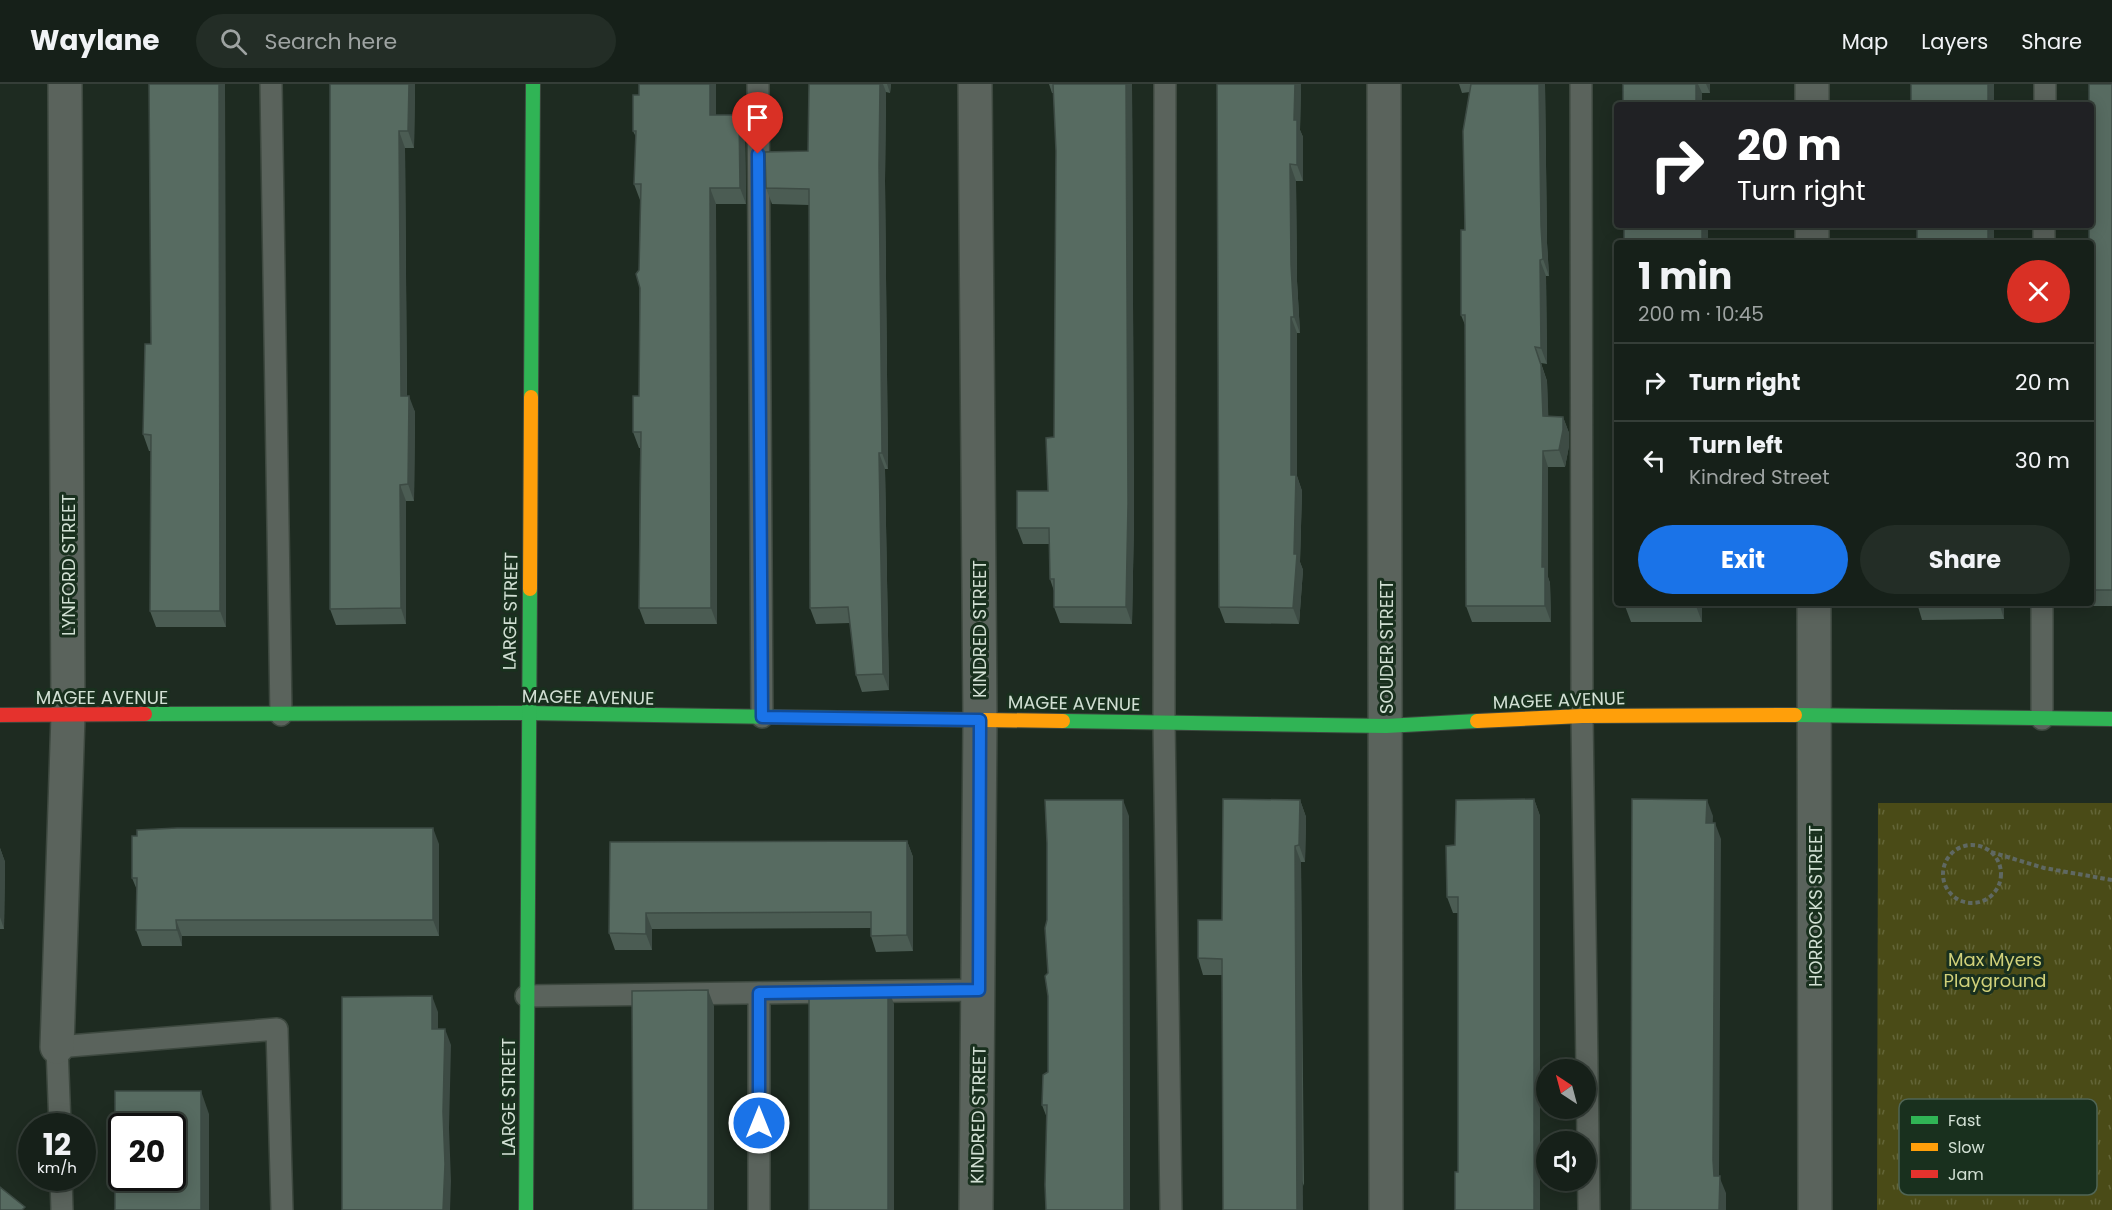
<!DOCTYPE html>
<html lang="en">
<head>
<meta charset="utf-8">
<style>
  body { margin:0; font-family:Poppins,sans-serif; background:#232d26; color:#f1f3f6; height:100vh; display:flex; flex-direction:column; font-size:22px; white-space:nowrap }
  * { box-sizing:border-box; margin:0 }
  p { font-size:20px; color:#9ea3a2 }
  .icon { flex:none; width:33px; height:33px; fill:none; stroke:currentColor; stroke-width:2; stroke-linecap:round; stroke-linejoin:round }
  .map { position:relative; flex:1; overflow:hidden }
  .details { position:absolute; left:1614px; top:156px; width:480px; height:366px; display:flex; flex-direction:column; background:#162019; border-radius:6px; box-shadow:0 3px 15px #0003,0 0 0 2px #353e38 }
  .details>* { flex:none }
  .hud { position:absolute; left:1614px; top:18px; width:480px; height:126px; border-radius:6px; box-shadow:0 3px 15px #0003,0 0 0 2px #353e38; background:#202124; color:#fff; overflow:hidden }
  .needle { width:39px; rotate:324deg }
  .tools { position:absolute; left:1536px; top:975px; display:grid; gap:12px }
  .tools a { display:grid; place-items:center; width:60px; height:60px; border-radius:50%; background:#162019; box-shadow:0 3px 15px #0003,0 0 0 2px #353e38; font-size:30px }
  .speed { position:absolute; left:18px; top:1029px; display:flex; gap:12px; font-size:30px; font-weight:700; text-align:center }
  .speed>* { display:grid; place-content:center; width:78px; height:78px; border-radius:50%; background:#162019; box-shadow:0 3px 15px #0003,0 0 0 2px #353e38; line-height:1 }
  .speed small { font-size:15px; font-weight:400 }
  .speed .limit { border:3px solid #111; border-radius:9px; background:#fff; color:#111 }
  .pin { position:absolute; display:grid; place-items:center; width:51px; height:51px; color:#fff; margin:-62px -26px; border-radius:50% 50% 50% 0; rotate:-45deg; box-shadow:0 0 6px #0007 }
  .pin .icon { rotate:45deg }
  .me { position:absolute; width:66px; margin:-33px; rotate:0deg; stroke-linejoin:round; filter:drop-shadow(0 0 4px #0008) }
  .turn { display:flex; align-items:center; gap:21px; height:126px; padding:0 24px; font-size:27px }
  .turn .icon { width:78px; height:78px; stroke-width:2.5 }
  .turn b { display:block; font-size:42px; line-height:51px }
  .round { display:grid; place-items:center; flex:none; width:63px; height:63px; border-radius:32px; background:#232d26 }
  .headline { display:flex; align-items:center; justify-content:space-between; height:102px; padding:0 24px }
  h1 { font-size:36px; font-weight:700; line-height:45px }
  .button { display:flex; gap:12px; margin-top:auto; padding:12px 24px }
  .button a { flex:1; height:69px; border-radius:36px; background:#1a73e8; color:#fff; font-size:24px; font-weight:700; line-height:69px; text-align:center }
  .button a+a { background:#232d26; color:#f1f3f6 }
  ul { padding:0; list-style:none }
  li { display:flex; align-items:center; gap:18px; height:78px; padding:0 24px; border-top:2px solid #353e38 }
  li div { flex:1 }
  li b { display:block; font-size:22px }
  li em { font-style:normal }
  header { display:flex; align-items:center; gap:36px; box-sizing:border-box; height:84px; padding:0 30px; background:#162019; border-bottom:2px solid #353e38 }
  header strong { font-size:28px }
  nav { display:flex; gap:33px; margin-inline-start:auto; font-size:21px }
  .search { width:420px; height:54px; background:#232d26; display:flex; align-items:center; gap:15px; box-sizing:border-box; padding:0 21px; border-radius:33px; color:#9ea3a2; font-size:22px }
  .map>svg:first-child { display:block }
  .park { fill:url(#park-tufts) }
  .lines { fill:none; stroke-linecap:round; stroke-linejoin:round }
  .lane-casing { stroke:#3d483f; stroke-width:24 }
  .street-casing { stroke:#3d483f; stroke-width:36 }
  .fast-casing { stroke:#3d483f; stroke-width:16 }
  .slow-casing { stroke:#3d483f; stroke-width:16 }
  .jam-casing { stroke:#3d483f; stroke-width:16 }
  .path { stroke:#5f6862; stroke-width:4; stroke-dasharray:4.5 3; stroke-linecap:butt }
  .lane { stroke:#5a635c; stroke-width:21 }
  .street { stroke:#5a635c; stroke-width:33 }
  .fast { stroke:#30b455; stroke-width:14 }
  .slow { stroke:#ff9f0a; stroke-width:14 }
  .jam { stroke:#e5322d; stroke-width:14 }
  .wall { fill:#4b5c53 }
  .shaded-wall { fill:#3d4b44 }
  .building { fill:#576b61; stroke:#3d4b44; stroke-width:1.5; fill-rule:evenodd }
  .route-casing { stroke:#114b97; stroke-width:15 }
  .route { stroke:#1a73e8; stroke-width:10 }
  .labels { text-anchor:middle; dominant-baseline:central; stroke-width:6; stroke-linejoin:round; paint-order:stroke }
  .street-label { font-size:18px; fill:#d2e0d4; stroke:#19301e }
  .park-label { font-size:18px; fill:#d1d17a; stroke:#19301e }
  .key { fill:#19301e; stroke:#506555; stroke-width:1.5 }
  .key-label { font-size:16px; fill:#d2e0d4 }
</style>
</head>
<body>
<header>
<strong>Waylane</strong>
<div class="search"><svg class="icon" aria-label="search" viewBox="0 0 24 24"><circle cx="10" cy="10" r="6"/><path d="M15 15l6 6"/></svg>Search here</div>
<nav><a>Map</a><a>Layers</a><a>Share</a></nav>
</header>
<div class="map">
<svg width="2112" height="1126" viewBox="0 0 2112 1126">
  <defs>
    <pattern id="park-tufts" width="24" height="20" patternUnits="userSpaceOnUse" patternTransform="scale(1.5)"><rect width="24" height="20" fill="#4a4b17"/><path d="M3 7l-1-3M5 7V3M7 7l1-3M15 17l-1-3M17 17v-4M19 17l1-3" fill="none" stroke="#636538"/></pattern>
  </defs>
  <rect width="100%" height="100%" fill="#1e2b21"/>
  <path class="park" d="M1878 719H2112V1126H1877Z"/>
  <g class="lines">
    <defs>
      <g id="lane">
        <path d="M271 0 281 631"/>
        <path d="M758 0 762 633"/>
        <path d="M1165 0 1164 638 1171 1126"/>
        <path d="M1581 0 1582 632 1589 1126"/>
        <path d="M2045 21V0"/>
        <path d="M2044 159V141"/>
        <path d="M2042 635V519"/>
        <path d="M759 909V1126"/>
        <path d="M526 912 979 906"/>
        <path d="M60 1042 57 963 277 945 282 1126"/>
        <path d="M61 1094 62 1126"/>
      </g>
      <g id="street">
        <path d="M975 0 980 636 976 1126"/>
        <path d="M1384 0 1386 1126"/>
        <path d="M1812 0V21"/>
        <path d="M1812 141V159"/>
        <path d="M1814 519 1815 1126"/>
        <path d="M57 963 68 632 65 0"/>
      </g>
      <g id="fast">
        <path d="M531 313 533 0"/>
        <path d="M145 630 527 629 838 634"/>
        <path d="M1795 631 2112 635"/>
        <path d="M1063 637 1386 642 1477 637"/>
        <path d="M526 1126 530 505"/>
      </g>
      <g id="slow">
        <path d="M530 505 531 313"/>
        <path d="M838 634 1063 637"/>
        <path d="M1477 637 1582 632 1795 631"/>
      </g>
      <path id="jam" d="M0 631 145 630"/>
    </defs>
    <use href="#lane" class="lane-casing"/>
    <use href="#street" class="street-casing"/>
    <use href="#fast" class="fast-casing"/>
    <use href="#slow" class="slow-casing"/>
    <use href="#jam" class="jam-casing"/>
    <g class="path">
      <circle cx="1972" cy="790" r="29"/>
      <path d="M1991 768 2044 784 2112 796"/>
    </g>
    <use href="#lane" class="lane"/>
    <use href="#street" class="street"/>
    <use href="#fast" class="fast"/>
    <use href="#slow" class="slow"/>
    <use href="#jam" class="jam"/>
  </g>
  <g class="wall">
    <path d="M149 0H225L226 543H156L150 527 151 367H149L143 350 151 260Z"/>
    <path d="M330 0H415L414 64H405L407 312 415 328 414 417H406V540L336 541 330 525Z"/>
    <path d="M809 0H891L890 9 886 8 885 97 888 385H885L889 606 862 608 856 591 850 539 816 540 810 524 809 121 772 120 766 104 808 67Z"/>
    <path d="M1049 0H1132L1134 436 1132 540 1060 539 1054 523V507L1050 495V460H1023L1017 444 1048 407 1054 353 1056 67 1054 9H1052Z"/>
    <path d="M1301 0 1300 46 1303 53V97H1296L1297 197 1300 249H1297V392L1302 407 1300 478 1303 486 1299 540 1225 539 1219 523Z"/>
    <path d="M1459 0H1545L1547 159 1549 192H1546L1547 280 1541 279 1547 297 1548 332 1563 333 1569 349V362L1565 383H1548V493L1550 499 1551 538H1472L1466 522 1465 241 1461 231 1470 8 1462 9Z"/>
    <path d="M1623 0H1710V9H1702V21H1623Z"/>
    <path d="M2112 0V522H2088L2087 519H2091V159Z"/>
    <path d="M639 11 716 31 745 48 746 120H716L717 540H645L639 524 640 364H639L633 348 639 312 640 116 634 100 636 53 633 47Z"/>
    <path d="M1702 519V538H1631L1625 522Z"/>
    <path d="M1917 519H2004V535L1922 536Z"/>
    <path d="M1534 715 1540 732V1126H1455L1458 1088V829H1453L1447 813 1455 761Z"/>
    <path d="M1300 716 1306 733 1305 778H1301L1304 1102 1222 891H1203L1198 874Z"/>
    <path d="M1129 732 1130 1126H1046L1047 1034 1042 1021 1048 988V889Z"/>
    <path d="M907 757 913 773V867L876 868 871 852V844L652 845V866H615L609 849 610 758Z"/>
    <path d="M439 760V852H182V862H142L136 846 137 806 132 794Z"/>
    <path d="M0 764 5 778 4 845H0Z"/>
  </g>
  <g class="shaded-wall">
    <path d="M219 0H225L226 543 220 527Z"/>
    <path d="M409 0H415L414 64 408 47Z"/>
    <path d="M710 0H716V48L710 31Z"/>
    <path d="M880 0H883L886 8 885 97 888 385 882 369 879 81Z"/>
    <path d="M887 0H891L890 9Z"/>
    <path d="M1126 0H1132L1134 436 1132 540 1126 523Z"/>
    <path d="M1295 0H1301L1300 46 1303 53V97L1297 81 1294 36Z"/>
    <path d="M1539 0H1545L1547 159 1549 192 1543 175 1541 142Z"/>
    <path d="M1696 0H1698L1702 9V21H1696Z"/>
    <path d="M1706 0H1710V9Z"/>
    <rect x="1988" y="0" width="6" height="21"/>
    <path d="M739 31 745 48 746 120 740 104Z"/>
    <path d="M399 47 405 64 407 329 401 312Z"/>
    <path d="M1290 80 1296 97 1297 197 1300 249 1294 233 1291 181Z"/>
    <path d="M710 104 716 120 717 540 711 524Z"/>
    <rect x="1702" y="141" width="6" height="18"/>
    <rect x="1988" y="141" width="6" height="18"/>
    <path d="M1540 176 1546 192 1547 280 1541 264Z"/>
    <path d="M1291 233 1297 249V392L1302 407 1300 478 1303 486 1299 540 1293 524 1294 470 1291 391Z"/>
    <path d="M1535 263 1547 297 1549 348 1543 332Z"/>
    <path d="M409 312 415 328 414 417 408 400Z"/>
    <path d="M1563 333 1569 349V362L1565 383 1559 366Z"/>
    <path d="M1543 367 1548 383V493L1550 499 1551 538 1545 522 1542 483Z"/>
    <path d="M879 369 885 385 889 606 883 590Z"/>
    <path d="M400 401 406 417V540L401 524Z"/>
    <path d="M1696 519H1702V538L1696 522Z"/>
    <path d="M1999 519H2004V535Z"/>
    <path d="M1534 715 1540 732V1126H1534Z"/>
    <path d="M1123 716 1129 732 1130 1126H1124Z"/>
    <path d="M1300 716 1306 733 1305 778 1299 761Z"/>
    <path d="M1707 716 1713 732 1712 755 1706 739Z"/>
    <path d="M1715 739 1721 755 1719 1092 1726 1109V1126H1719L1714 1092 1713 1076Z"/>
    <path d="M433 744 439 760V852L433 836Z"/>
    <path d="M907 757 913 773V867L907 851Z"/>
    <path d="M1295 762 1301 778 1303 1126H1297Z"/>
    <path d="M0 764 5 778 4 845 0 833Z"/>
    <path d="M646 829 652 845V866L646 850Z"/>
    <path d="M176 836 182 852V862L177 846Z"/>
    <path d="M888 904 894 920V1126H888Z"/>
    <path d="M708 906 714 922V1126H708Z"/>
    <path d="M432 912 438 928V961L432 945Z"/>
    <path d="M445 945 451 961 449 1044 451 1097 450 1126H443V1028Z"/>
    <path d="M201 1007 209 1030V1126H201Z"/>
  </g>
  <g class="building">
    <path d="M149 0H219L220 527H150L151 351 143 350 145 260H151Z"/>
    <path d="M330 0H409L408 47H399L401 312H409L408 400 400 401 401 524 330 525Z"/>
    <path d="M639 0H710V31H739L740 104H710L711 524H639L641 348H633V312H639L640 204 636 190 639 186 641 100H634L636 47H633V11H639Z"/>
    <path d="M809 0H880L879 81 882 369H879L883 590 856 591 848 523 810 524 809 105 766 104 765 68 808 67Z"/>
    <path d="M1053 0H1126L1128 420 1126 523H1054V495H1050L1049 444H1017V407H1048L1046 354 1054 353 1056 67Z"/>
    <path d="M1217 0H1295L1294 36H1297V81L1290 80 1291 181 1294 233H1291V391H1296L1294 470H1297L1293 524 1219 523Z"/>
    <path d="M1471 0H1539L1541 142 1543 175 1540 176 1541 264 1535 263 1541 281 1543 332 1563 333V346L1559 366 1543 367 1542 483H1545V522H1466L1465 231H1461V146H1465L1463 47Z"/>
    <rect x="1623" y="0" width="73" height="21"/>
    <rect x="1911" y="0" width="77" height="21"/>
    <path d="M2089 0H2112V506H2091V159H2089V141H2091V21H2089Z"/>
    <rect x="1624" y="141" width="78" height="18"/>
    <rect x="1917" y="141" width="71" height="18"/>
    <rect x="1625" y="519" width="71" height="3"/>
    <path d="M1917 519H1974L1917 520Z"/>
    <path d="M1223 715 1300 716 1299 761 1295 762 1297 1126H1223L1222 875 1198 874V836H1222Z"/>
    <path d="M1534 715V1126H1455V1088H1458V813H1447L1446 762 1455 761 1456 716Z"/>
    <path d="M1632 715 1707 716 1706 739H1715L1713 1076 1714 1092H1720L1719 1126H1631Z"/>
    <path d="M1045 716H1123L1124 1126H1046L1045 1101 1047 1021H1042L1043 991 1048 988V912L1045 892 1048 889 1045 844 1047 836V759Z"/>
    <path d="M177 744H433V836H176L177 846H136L137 794H132V752H137V746Z"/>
    <path d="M907 757V851L871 852V828L646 829V850L609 849 610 758Z"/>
    <path d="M888 904V1126H809V905Z"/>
    <path d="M708 906V1126H633L632 907Z"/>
    <path d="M432 912V945H445L443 1028 445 1080 443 1126H342V913Z"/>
    <path d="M115 1007H201V1126H115ZM122 1042H172V1094H122Z"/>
    <path d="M0 1103 25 1123 22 1126H0Z"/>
  </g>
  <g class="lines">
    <defs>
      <path id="route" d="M758 70 762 633 980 636 979 906 759 909V1039"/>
    </defs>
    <use href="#route" class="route-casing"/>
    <use href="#route" class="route"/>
  </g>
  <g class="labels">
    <g class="street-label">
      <text transform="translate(68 481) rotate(-90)">LYNFORD STREET</text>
      <text transform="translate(510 527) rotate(-89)">LARGE STREET</text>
      <text transform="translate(979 545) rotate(-90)">KINDRED STREET</text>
      <text transform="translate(1386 563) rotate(-90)">SOUDER STREET</text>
      <text x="102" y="613">MAGEE AVENUE</text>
      <text transform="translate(588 613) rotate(1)">MAGEE AVENUE</text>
      <text transform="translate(1559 616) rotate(-2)">MAGEE AVENUE</text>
      <text transform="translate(1074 619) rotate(1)">MAGEE AVENUE</text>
      <text transform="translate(1815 822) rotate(-90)">HORROCKS STREET</text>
      <text transform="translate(508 1013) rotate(-90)">LARGE STREET</text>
      <text transform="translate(978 1031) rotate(-89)">KINDRED STREET</text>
    </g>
    <g class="park-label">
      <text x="1995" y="875">Max Myers<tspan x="1995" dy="21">Playground</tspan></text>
    </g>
  </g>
  <rect x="1899" y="1015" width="198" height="96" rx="9" class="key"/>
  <rect x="1911" y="1032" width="27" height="8" fill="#30b455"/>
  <rect x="1911" y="1059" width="27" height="8" fill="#ff9f0a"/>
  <rect x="1911" y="1086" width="27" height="8" fill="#e5322d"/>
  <g class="key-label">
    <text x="1948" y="1042">Fast</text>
    <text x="1948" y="1069">Slow</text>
    <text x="1948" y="1096">Jam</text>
  </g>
</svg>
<div class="tools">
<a><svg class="needle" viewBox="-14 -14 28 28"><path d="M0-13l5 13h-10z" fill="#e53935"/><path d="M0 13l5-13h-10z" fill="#9ea3a2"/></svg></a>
<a><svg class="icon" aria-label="sound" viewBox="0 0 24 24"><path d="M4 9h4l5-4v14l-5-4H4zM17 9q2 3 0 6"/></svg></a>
</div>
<div class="speed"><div>12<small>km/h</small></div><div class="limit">20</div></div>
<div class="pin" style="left:758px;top:70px;background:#d93025"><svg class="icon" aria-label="arrive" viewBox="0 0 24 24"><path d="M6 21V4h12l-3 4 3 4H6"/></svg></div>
<svg class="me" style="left:759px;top:1039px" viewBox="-20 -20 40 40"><circle r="17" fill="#1a73e8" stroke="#fff" stroke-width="3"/><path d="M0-11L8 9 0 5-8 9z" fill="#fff"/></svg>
<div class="hud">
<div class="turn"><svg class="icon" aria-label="right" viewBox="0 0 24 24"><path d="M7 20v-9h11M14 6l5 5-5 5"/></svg><div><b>20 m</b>Turn right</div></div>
</div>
<section class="details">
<div class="headline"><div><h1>1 min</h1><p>200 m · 10:45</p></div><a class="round" style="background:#d93025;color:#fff"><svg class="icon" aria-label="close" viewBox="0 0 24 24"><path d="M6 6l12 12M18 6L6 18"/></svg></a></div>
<ul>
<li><svg class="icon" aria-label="right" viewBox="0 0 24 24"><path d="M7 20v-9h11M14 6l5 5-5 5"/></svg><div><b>Turn right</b></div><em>20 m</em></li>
<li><svg class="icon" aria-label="left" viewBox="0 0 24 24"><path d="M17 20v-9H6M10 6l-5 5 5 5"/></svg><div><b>Turn left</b><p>Kindred Street</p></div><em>30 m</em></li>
</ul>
<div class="button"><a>Exit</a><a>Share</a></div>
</section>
</div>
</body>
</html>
